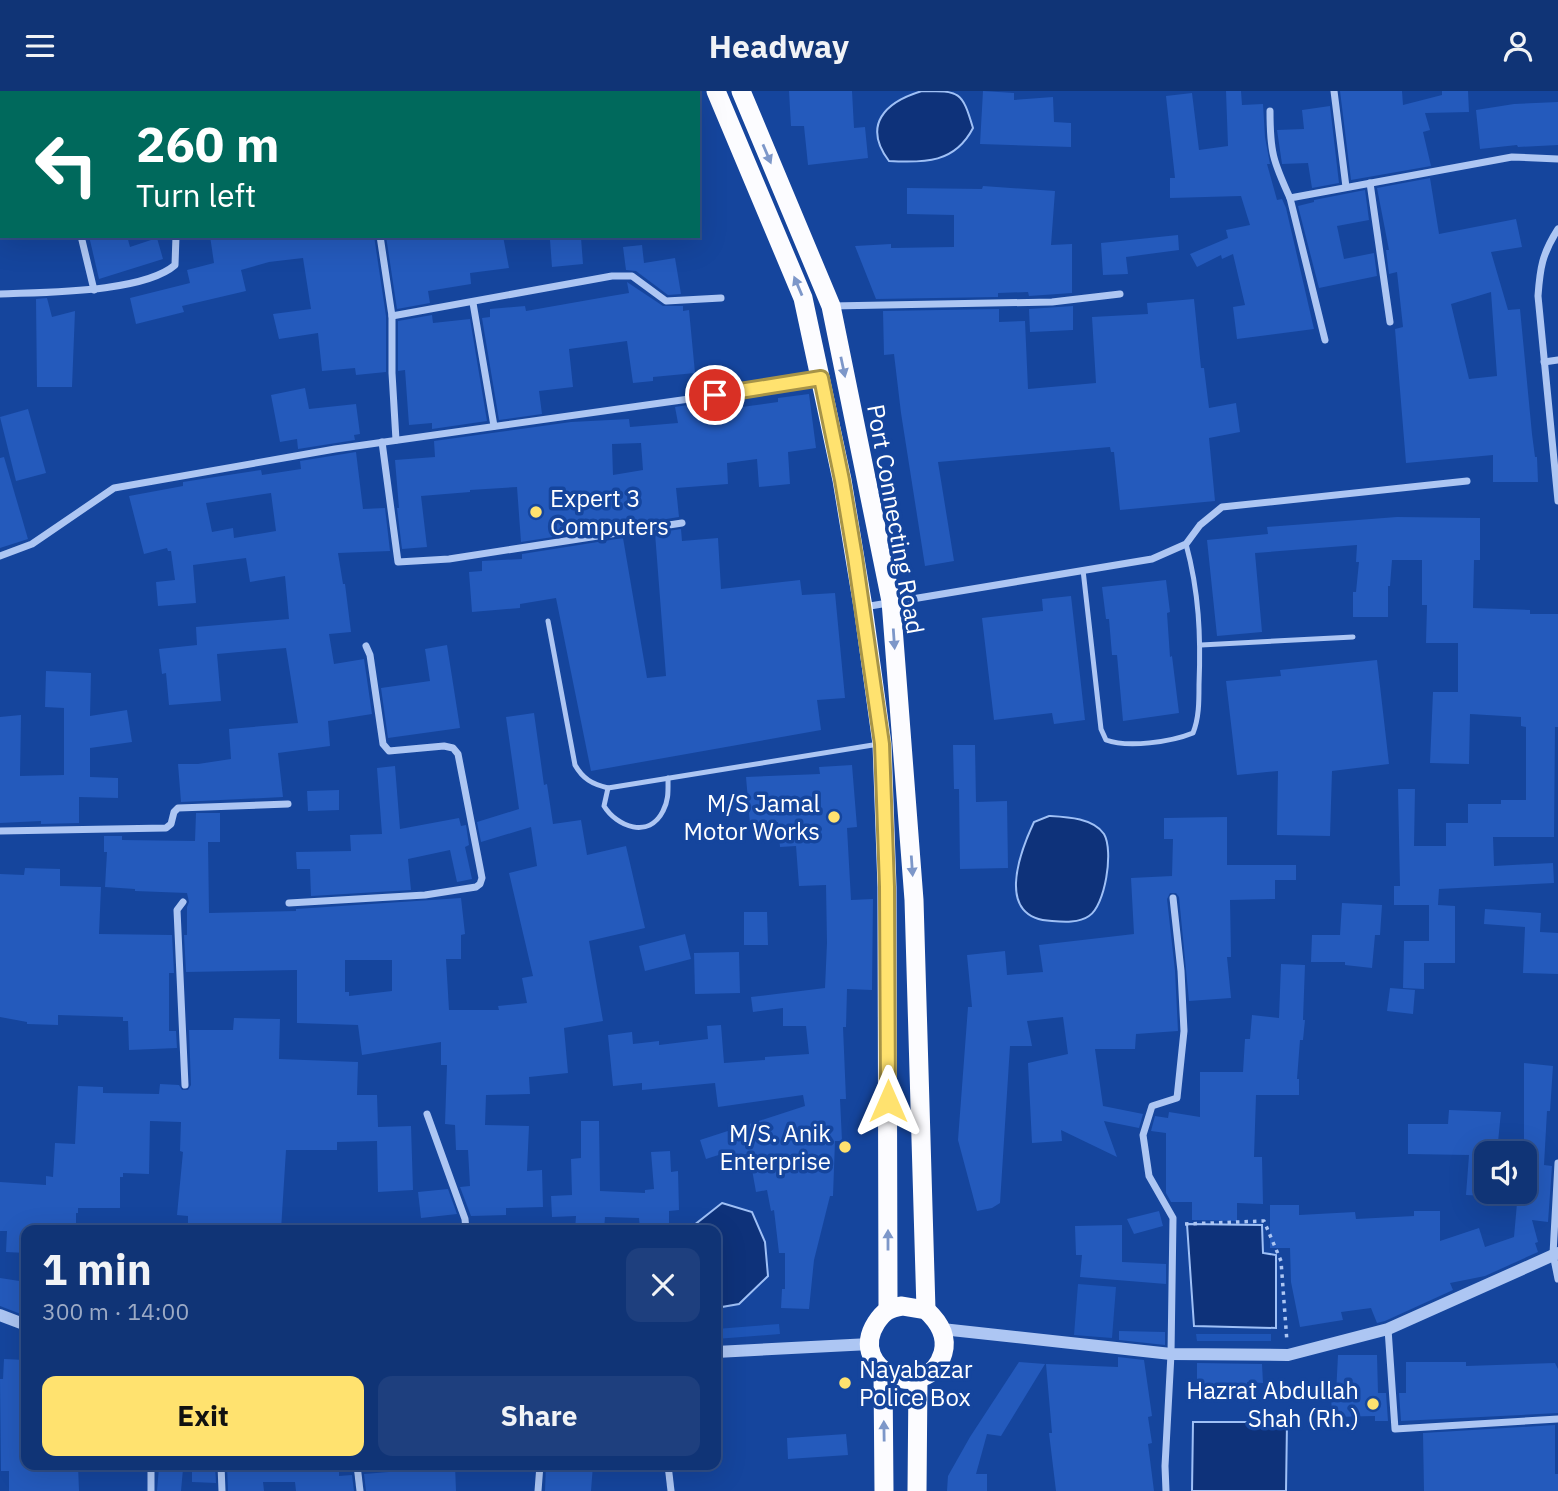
<!DOCTYPE html>
<html lang="en">
<head>
<meta charset="utf-8">
<style>
  body { margin:0; font-family:"IBM Plex Sans",sans-serif; background:#1e3f7e; color:#f1f3f6; height:100vh; display:flex; flex-direction:column; font-size:26px; white-space:nowrap }
  * { box-sizing:border-box; margin:0 }
  p { font-size:23px; color:#9caac5 }
  .icon { flex:none; width:38px; height:38px; fill:none; stroke:currentColor; stroke-width:2; stroke-linecap:round; stroke-linejoin:round }
  .map { position:relative; flex:1; overflow:hidden }
  .details { position:absolute; left:21px; top:1134px; width:700px; height:245px; display:flex; flex-direction:column; background:#103476; border-radius:14px; box-shadow:0 7px 28px #0002,0 0 0 2px #304f88 }
  .details>* { flex:none }
  .guide { position:absolute; left:0px; top:0px; width:700px; height:147px; box-shadow:0 7px 28px #0002,0 0 0 2px #304f88; background:#00695c; color:#fff; overflow:hidden }
  .tools { position:absolute; left:1474px; top:1050px; display:grid; gap:14px }
  .tools a { display:grid; place-items:center; width:63px; height:63px; border-radius:14px; background:#103476; box-shadow:0 7px 28px #0002,0 0 0 2px #304f88; font-size:35px }
  .pin { position:absolute; display:grid; place-items:center; width:60px; height:60px; color:#fff; margin:-30px; border:4px solid #fff; border-radius:50%; box-shadow:0 2px 7px #0007 }
  .me { position:absolute; width:77px; margin:-38px; rotate:0deg; stroke-linejoin:round; filter:drop-shadow(0 0 5px #0008) }
  .turn { display:flex; align-items:center; gap:24px; height:147px; padding:0 21px; font-size:32px }
  .turn .icon { width:91px; height:91px; stroke-width:2.5 }
  .turn b { display:block; font-size:49px; line-height:60px }
  .round { display:grid; place-items:center; flex:none; width:74px; height:74px; border-radius:14px; background:#1e3f7e }
  .overview { display:flex; align-items:center; justify-content:space-between; height:119px; padding:0 21px }
  h1 { font-size:42px; font-weight:700; line-height:52px }
  .cta { display:flex; gap:14px; margin-top:auto; padding:14px 21px }
  .cta a { flex:1; height:80px; border-radius:14px; background:#ffe26f; color:#111; font-size:28px; font-weight:700; line-height:80px; text-align:center }
  .cta a+a { background:#1e3f7e; color:#f1f3f6 }
  header { display:flex; justify-content:space-between; align-items:center; height:91px; padding:0 21px; background:#103476; font-size:32px; font-weight:700 }
  .map>svg:first-child { display:block }
  .green { fill:#1e55b7 }
  .water { fill:#0e327a; stroke:#9fc0f6; stroke-width:2 }
  .building { fill:#245abc; fill-rule:evenodd }
  .lines { fill:none; stroke-linecap:round; stroke-linejoin:round }
  .path { stroke:#adc6f3; stroke-width:3.5; stroke-dasharray:3.5 5; stroke-linecap:butt }
  .service { stroke:#adc6f3; stroke-width:5 }
  .minor { stroke:#adc6f3; stroke-width:7 }
  .tertiary { stroke:#adc6f3; stroke-width:12 }
  .trunk { stroke:#fcfcff; stroke-width:19 }
  .oneway { fill:#7d97c9 }
  .route-casing { stroke:#a69348; stroke-width:18 }
  .route { stroke:#ffe26f; stroke-width:12 }
  .poi-dot { fill:#ffe26f; stroke:#15459d; stroke-width:2.5 }
  .labels { text-anchor:middle; dominant-baseline:central; stroke-width:7; stroke-linejoin:round; paint-order:stroke }
  .poi-label { font-size:24px; fill:#fff; stroke:#15459d; text-anchor:end }
  .street-label { font-size:24px; fill:#fff; stroke:#15459d }
</style>
</head>
<body>
<header><svg class="icon" aria-label="menu" viewBox="0 0 24 24"><path d="M4 6h16M4 12h16M4 18h16"/></svg>Headway<svg class="icon" aria-label="person" viewBox="0 0 24 24"><circle cx="12" cy="8" r="4"/><path d="M4 21q1-7 8-7t8 7"/></svg></header>
<div class="map">
<svg width="1558" height="1400" viewBox="0 0 1558 1400">
  <rect width="100%" height="100%" fill="#15459d"/>
  <g class="green">
    <path d="M1078 1193 1116 1196 1112 1247 1074 1244Z"/>
    <path d="M779 1233 780 1243 716 1248V1238Z"/>
    <path d="M1196 1243H1271V1250H1197Z"/>
  </g>
  <g class="water">
    <path d="M922 0C960 0 962 0 973 37 955 72 925 72 889 70 862 34 885 11 922 0Z"/>
    <path d="M1049 725C1067 726 1093 727 1104 743 1114 760 1105 815 1089 825 1079 832 1064 831 1052 830 995 828 1019 763 1034 731Z"/>
    <path d="M722 1112 752 1121 765 1151 768 1185 739 1213 716 1217V1139H691L693 1135Z"/>
    <path d="M1187 1133 1262 1134 1263 1162 1276 1164V1237L1194 1235Z"/>
    <path d="M1193 1331H1287L1286 1400H1192Z"/>
  </g>
  <g class="building">
    <path d="M789 0H852L854 37 865 36 868 67 808 74 804 35H791Z"/>
    <path d="M983 0 1014 2V9L1053 6 1054 31 1071 32V56L980 53Z"/>
    <path d="M1226 0H1241L1242 14 1263 13 1265 46 1270 73H1267L1277 109 1282 108 1286 117 1314 238 1237 248 1233 216 1245 214 1233 163 1222 168 1221 164 1197 176 1190 163 1228 147 1226 139 1250 134 1241 105 1170 107V87H1175L1166 5 1192 2 1199 59 1228 55Z"/>
    <path d="M1340 0H1402L1403 14 1442 4V0H1468L1469 21 1425 22 1430 39 1423 41 1431 75 1351 89Z"/>
    <path d="M1558 11V54L1518 56 1517 54 1480 58 1476 19 1514 13Z"/>
    <path d="M1330 15 1339 92 1312 97 1308 72 1282 73 1277 39 1304 38 1302 19Z"/>
    <path d="M1430 87 1439 143 1516 128 1522 156 1491 161 1508 219 1520 218 1532 343 1535 366H1537L1538 391H1493V364L1406 372 1395 238 1403 236 1397 181 1389 183 1386 159H1389L1377 97ZM1491 201 1497 285 1469 288 1451 213Z"/>
    <path d="M983 95 1055 100 1051 154 1072 153V202L1029 205 1028 201 998 202V206L876 208 855 155 891 153V157L954 156V124L907 123V97L982 98Z"/>
    <path d="M1365 99 1369 129 1337 135 1344 168 1374 162 1377 185 1319 197 1298 115 1314 111V109Z"/>
    <path d="M1178 144 1179 159 1126 166 1128 183 1103 184 1101 152Z"/>
    <path d="M89 145H127L130 156 157 147 163 168 99 188Z"/>
    <path d="M210 145H374L386 225V281L356 284 355 277 322 280 318 242 279 248 273 223 311 218 303 167 269 171 241 179 246 200 182 215 184 221 136 233 130 207 190 192 187 179 214 172Z"/>
    <path d="M386 145H503L509 177 470 182 471 193 428 200 430 212 397 218Z"/>
    <path d="M581 147 583 173 552 176 550 149Z"/>
    <path d="M642 154 644 172 675 167 681 203 668 204 636 180 626 179 623 156Z"/>
    <path d="M627 191 663 215H683V220L689 219 695 282 653 286V290L633 292 627 250 569 258 573 296 539 300 542 323 499 329 482 227 490 226V218L525 215 526 220 611 205 629 202Z"/>
    <path d="M47 207 52 226 75 220 72 296H37L36 208Z"/>
    <path d="M1194 208 1201 277H1204L1209 317 1236 312 1240 341 1209 347 1215 410 1120 419 1114 361H1111L1110 356 938 371 954 470 925 475 901 322 894 263 884 264 883 220 999 218V231L1025 230 1028 298 1096 292 1092 226 1148 223 1147 212Z"/>
    <path d="M1073 215V239L1030 241 1029 218Z"/>
    <path d="M432 224 433 232 470 228 487 330 432 338V332L409 334 405 279 398 280V230Z"/>
    <path d="M305 297 309 318 356 313 360 343 354 344 355 349 298 358 297 348 280 351 271 304Z"/>
    <path d="M809 303 816 357 788 361 790 393 759 396 757 368 727 372 728 393 676 397 679 426 521 451 517 396 470 399V401L421 405 427 456 402 458 397 417H399L395 369 435 366 434 350 571 331 629 328 630 336 678 332 675 316 726 308 727 318 778 311V307ZM641 352 643 379 613 384 612 353Z"/>
    <path d="M28 318 46 382 16 390 0 326Z"/>
    <path d="M356 361 363 418 385 417 390 460 338 462 343 493H345L351 541 329 543 334 573 364 568 372 623 328 630 330 655 278 662 283 706 181 711 178 673H198L231 668 229 638 298 632 286 557 217 563 221 610 169 614 166 582 162 583 159 558 197 554 196 536 289 528 285 485 250 491 246 467 193 474 196 512 158 515 156 491 175 489 171 460H168L167 457 144 463 129 405 183 395V391L202 388 261 379 262 384 301 378 300 370ZM271 402 276 440 234 447 233 437 212 441 206 412Z"/>
    <path d="M4 366 28 448 0 457V367Z"/>
    <path d="M1397 426 1480 427V469H1474L1473 517 1530 519V523H1558V636H1555L1554 746H1493L1494 775 1553 772 1554 792 1439 798 1438 814 1455 815V872H1424V898L1403 897 1404 850H1429V814H1394V795H1400L1398 698H1415L1414 755H1446V732H1468V713H1501V709H1526V636L1521 635V626L1470 623 1469 673 1430 672 1433 601H1458V552H1426L1427 514H1422V469H1392L1390 495H1388V526H1353V501H1356L1359 471H1356L1357 454 1255 462 1262 541 1217 545 1207 449 1268 443 1267 436Z"/>
    <path d="M681 438 682 450 718 447 721 498 800 489 802 504 835 502 845 607 817 609 821 639 591 680 556 507 520 513V517L472 521 469 481 482 480V470L522 468V463L623 447 647 587 666 585 655 442Z"/>
    <path d="M1166 489 1170 521 1167 522 1170 566 1172 565 1179 622 1123 630 1117 564H1112L1109 528H1106L1102 496Z"/>
    <path d="M1071 505 1085 629 1054 633 1052 622 994 629 982 527 1043 520 1042 508Z"/>
    <path d="M447 554 460 637 388 647 381 597 430 590 425 558Z"/>
    <path d="M1377 569 1389 673 1332 680 1330 745 1277 744 1278 680 1237 684 1226 590 1281 585 1280 579Z"/>
    <path d="M46 580 91 582 90 625 127 619 132 651 90 657V686L118 687V707L79 706V732L41 733V730L0 732V626L21 624 20 685 64 684V617L45 616Z"/>
    <path d="M534 622 544 694 547 693 553 733 581 729 587 764 626 755 645 837 589 850 603 930 564 937 568 982 529 986 530 1003 486 1004 485 1034 529 1035 527 1080 542 1079 543 1116 506 1117V1124L471 1125 460 1096 470 1095 468 1059H456L455 1034 445 1033 447 974H441V951L362 964 358 934 297 932V879L186 881 184 844H187V816L189 811 187 802 135 800V798L105 796 107 761H104V745H122V749L195 750 196 722H220V751H208L209 822 296 820V818L461 807 465 843 461 844V868H446L449 919H499L498 915 527 912 522 887 533 885 509 782 537 775 531 736 481 751 477 731 519 718 506 626ZM345 869H392V900L349 905V901H345Z"/>
    <path d="M953 654H975L976 711 1007 710 1008 777 960 778 959 698H954Z"/>
    <path d="M852 674 857 736 847 737 851 809 873 808 872 899 847 898 846 936H843L846 1008H840L842 1050H835L833 1105H830L814 1169 809 1218 781 1217 782 1198H785V1162H779L774 1119 771 1120 767 1099 756 1101 751 1073 744 1074 731 1060 706 1068 700 1049 805 1015 803 1004 718 1016 715 992 642 999V992L613 995 608 944 632 941 633 953 659 950V954L708 948 707 935 721 934 724 972 765 969V966L809 963 806 935H783V917L753 921 751 906 825 897 827 852 826 794 799 795 796 755 780 756 778 731 750 733 746 686 820 683 819 676Z"/>
    <path d="M395 675 400 738 459 727 461 735 466 734 469 754 465 756 472 788 457 791 450 759 408 768 411 799 311 805 310 778H297L296 761 351 760 350 744 382 743 377 677Z"/>
    <path d="M339 699V719L308 720 307 700Z"/>
    <path d="M1227 726V774H1296V789H1275V808L1230 809 1231 866H1227L1231 907 1189 910 1179 806 1176 802H1170L1167 808 1175 880 1178 940 1136 943 1135 958H1095L1103 1015 1143 1023 1139 1037 1104 1030 1117 1066 1061 1039 1062 1050 1032 1052 1028 972 1068 963 1063 926 1027 930 1032 955H1010L1000 1112 992 1117 977 1120 958 1049 968 916H972L967 864 1005 860 1007 884 1043 881 1039 854 1134 843 1131 787 1172 785 1173 748H1164V727Z"/>
    <path d="M25 777 60 778V795L101 796 99 843 172 844 174 882H169V940H176L177 957 129 959 128 930H123V926L58 924V934L27 933V931L0 926V783L24 784Z"/>
    <path d="M1342 812 1382 814 1380 844H1375L1372 877 1345 874V871H1311L1312 844H1340Z"/>
    <path d="M1485 818 1541 822 1540 841 1558 842V883L1523 882 1525 836 1484 833Z"/>
    <path d="M744 821H767L768 854H744Z"/>
    <path d="M685 843 691 868 645 880 639 855Z"/>
    <path d="M739 861 740 902 695 903 694 862Z"/>
    <path d="M1281 873 1305 874 1303 929H1305L1303 949H1300L1297 988H1299V1004H1256L1254 1066H1262L1263 1113 1237 1112V1130L1192 1129V1111H1171L1166 1102V1042L1151 1040 1155 1025 1168 1027 1169 1021 1200 1026V981H1243L1245 948H1250L1252 924 1279 927Z"/>
    <path d="M1390 897 1415 899 1413 923 1387 920Z"/>
    <path d="M234 927 280 928 279 968 358 971 357 1004H377L378 1036 411 1035 413 1099 378 1101 377 1050 337 1051V1059H286L281 1139H251V1137L203 1134V1139H188V1125L177 1124 183 1061 180 1060 181 1031 150 1030 149 1083 123 1082V1086H120V1117H78V1122H76V1139H26V1162L6 1161 7 1140H0V1091L46 1094V1085L53 1086 55 1052 75 1053 78 995 103 996V1002L159 1003 160 993 179 994 182 999H188L191 994 189 939H233Z"/>
    <path d="M1524 972 1553 975 1550 1020H1547L1544 1074 1552 1075 1548 1131 1532 1129 1538 1151 1535 1152 1538 1161 1485 1185 1450 1192 1453 1199 1385 1230 1377 1232 1371 1217 1341 1221 1343 1229 1300 1236 1291 1191 1290 1157H1270V1114H1299V1124L1355 1121 1356 1128 1414 1125V1120H1440V1150L1479 1137 1485 1156 1514 1146 1518 1101H1524Z"/>
    <path d="M1449 1019 1501 1021 1497 1061 1486 1060V1105L1466 1104 1469 1064 1408 1063V1033H1448Z"/>
    <path d="M581 1030H599L600 1100 645 1102V1099L654 1098 651 1061 670 1060 671 1081 678 1080 679 1119 669 1120V1139H640L639 1127 605 1126 604 1139H575L576 1125 552 1126 551 1105 572 1104 571 1068 581 1067Z"/>
    <path d="M448 1098 457 1123 421 1127 418 1101Z"/>
    <path d="M1159 1120 1163 1135 1134 1143 1127 1128Z"/>
    <path d="M1122 1134V1171L1166 1173V1193L1080 1186 1082 1164H1076L1075 1135Z"/>
    <path d="M0 1187 26 1191V1225L0 1215Z"/>
    <path d="M1119 1240 1165 1241V1254L1119 1249Z"/>
    <path d="M1338 1264H1377L1378 1302H1386L1388 1330H1375V1325L1332 1326 1331 1303H1336Z"/>
    <path d="M1118 1266 1144 1269 1152 1325 1148 1326 1152 1352 1148 1353 1154 1400H1056L1049 1342H1052L1046 1273 1118 1276Z"/>
    <path d="M4 1268 26 1269V1374H78L79 1400H9V1380H1L0 1288H3Z"/>
    <path d="M1019 1271 1045 1273 1001 1345 987 1343 976 1383H987V1400H947L948 1385 970 1346Z"/>
    <path d="M1406 1271H1466V1275L1555 1272 1558 1278V1322L1401 1330 1399 1302H1406Z"/>
    <path d="M1197 1272 1262 1273 1263 1292 1247 1291V1304L1197 1305Z"/>
    <path d="M1555 1334V1383H1558V1400H1424L1423 1342Z"/>
    <path d="M846 1343 848 1364 788 1368 787 1347Z"/>
    <path d="M192 1374H215L216 1392 192 1391Z"/>
    <path d="M227 1374H339V1385L352 1384 354 1400H296L295 1391H263L264 1400H228Z"/>
    <path d="M401 1374H455L456 1400H366L364 1383 401 1380Z"/>
    <path d="M546 1374H593L591 1400H545Z"/>
    <path d="M159 1376 183 1378 181 1400H157Z"/>
  </g>
  <g class="lines">
    <path class="path" d="M1185 1133 1264 1130 1281 1170 1287 1251"/>
    <g class="service">
      <path d="M1083 479 1101 638 1106 649C1128 657 1171 651 1193 642 1199 627 1199 611 1199 594 1201 545 1199 501 1186 453"/>
      <path d="M548 530 575 674C583 688 592 693 608 697L879 653"/>
      <path d="M1201 554 1353 546"/>
      <path d="M608 697 604 715C617 736 649 748 663 720 669 709 668 699 668 687"/>
    </g>
    <g class="minor">
      <path d="M157 0 158 2"/>
      <path d="M270 0V2"/>
      <path d="M1334 0 1346 96"/>
      <path d="M1270 20C1270 61 1273 70 1290 107"/>
      <path d="M1370 92 1390 231"/>
      <path d="M1558 138C1542 163 1540 177 1538 205L1558 410"/>
      <path d="M81 145 94 199"/>
      <path d="M380 145 392 225V282L396 349"/>
      <path d="M0 203C43 201 143 202 175 174L176 145"/>
      <path d="M473 212 494 335"/>
      <path d="M831 215 1052 211 1120 203"/>
      <path d="M392 225 612 185H632L666 210 721 207"/>
      <path d="M1325 249 1290 107 1512 66 1558 68"/>
      <path d="M1544 271 1558 269"/>
      <path d="M382 351 398 471 449 468 682 432"/>
      <path d="M0 465 32 453 114 397 335 358 689 308 818 287"/>
      <path d="M864 516 1152 468 1186 453 1200 434 1222 416 1467 390"/>
      <path d="M0 740 166 737 171 733 174 721 178 717 288 713"/>
      <path d="M183 811 177 819 185 994"/>
      <path d="M289 812 425 804 476 796 480 793 482 787 458 663 453 657 444 655 389 660 383 653 370 564 366 555"/>
      <path d="M427 1023 465 1128 466 1139"/>
      <path d="M1558 1072 1553 1163 1558 1188"/>
      <path d="M1388 1238 1395 1338 1558 1328"/>
      <path d="M151 1374V1400"/>
      <path d="M221 1374 222 1400"/>
      <path d="M357 1374 360 1400"/>
      <path d="M668 1374 671 1400"/>
      <path d="M538 1400 540 1374"/>
      <path d="M1166 1400 1165 1375 1171 1263 1173 1127 1149 1085 1143 1044 1152 1015 1177 1007 1184 940 1181 880 1173 807"/>
    </g>
    <g class="tertiary">
      <path d="M0 1224 26 1234"/>
      <path d="M942 1238 1171 1263 1288 1264 1388 1238 1558 1162"/>
      <path d="M716 1261 870 1253"/>
    </g>
    <g class="trunk">
      <path d="M716 0 803 207 842 389 863 516 882 653 887 796 888 1217"/>
      <path d="M741 0 831 215 891 510 914 809 926 1219"/>
      <path d="M902 1215 926 1219C938 1230 948 1244 943 1262 927 1315 846 1279 876 1232 883 1221 889 1217 902 1215Z"/>
      <path d="M883 1281 884 1400"/>
      <path d="M917 1400 918 1287"/>
    </g>
  </g>
  <defs><path id="oneway-solid" d="M-6-.8H1V-3.2L6.5 0L1 3.2V.8H-6Z" transform="scale(1.75)"/></defs>
  <g class="oneway">
    <use href="#oneway-solid" transform="translate(767 63) rotate(67)"/>
    <use href="#oneway-solid" transform="translate(798 195) rotate(-113)"/>
    <use href="#oneway-solid" transform="translate(843 276) rotate(78)"/>
    <use href="#oneway-solid" transform="translate(894 548) rotate(86)"/>
    <use href="#oneway-solid" transform="translate(912 775) rotate(86)"/>
    <use href="#oneway-solid" transform="translate(888 1149) rotate(-90)"/>
    <use href="#oneway-solid" transform="translate(884 1340) rotate(-91)"/>
  </g>
  <g class="lines">
    <defs>
      <path id="route" d="M715 304 821 287 842 389 855 466 882 653 887 796 888 1010"/>
    </defs>
    <use href="#route" class="route-casing"/>
    <use href="#route" class="route"/>
  </g>
  <g class="poi-dot">
    <circle cx="536" cy="421" r="7"/>
    <circle cx="834" cy="726" r="7"/>
    <circle cx="845" cy="1056" r="7"/>
    <circle cx="845" cy="1292" r="7"/>
    <circle cx="1373" cy="1313" r="7"/>
  </g>
  <g class="labels">
    <g class="poi-label">
      <text x="550" y="407" text-anchor="start">Expert 3<tspan x="550" dy="28">Computers</tspan></text>
      <text x="820" y="712">M/S Jamal<tspan x="820" dy="28">Motor Works</tspan></text>
      <text x="831" y="1042">M/S. Anik<tspan x="831" dy="28">Enterprise</tspan></text>
      <text x="859" y="1278" text-anchor="start">Nayabazar<tspan x="859" dy="28">Police Box</tspan></text>
      <text x="1359" y="1299">Hazrat Abdullah<tspan x="1359" dy="28">Shah (Rh.)</tspan></text>
    </g>
    <g class="street-label">
      <text transform="translate(896 428) rotate(80)">Port Connecting Road</text>
    </g>
  </g>
</svg>
<div class="tools">
<a><svg class="icon" aria-label="sound" viewBox="0 0 24 24"><path d="M4 9h4l5-4v14l-5-4H4zM17 9q2 3 0 6"/></svg></a>
</div>
<div class="pin" style="left:715px;top:304px;background:#d93025"><svg class="icon" aria-label="arrive" viewBox="0 0 24 24"><path d="M6 21V4h12l-3 4 3 4H6"/></svg></div>
<svg class="me" style="left:888px;top:1010px" viewBox="-20 -20 40 40"><path d="M0-17L14 15 0 8-14 15z" fill="#ffe26f" stroke="#fff" stroke-width="4"/></svg>
<div class="guide">
<div class="turn"><svg class="icon" aria-label="left" viewBox="0 0 24 24"><path d="M17 20v-9H6M10 6l-5 5 5 5"/></svg><div><b>260 m</b>Turn left</div></div>
</div>
<section class="details">
<div class="overview"><div><h1>1 min</h1><p>300 m · 14:00</p></div><a class="round"><svg class="icon" aria-label="close" viewBox="0 0 24 24"><path d="M6 6l12 12M18 6L6 18"/></svg></a></div>
<div class="cta"><a>Exit</a><a>Share</a></div>
</section>
</div>
</body>
</html>
